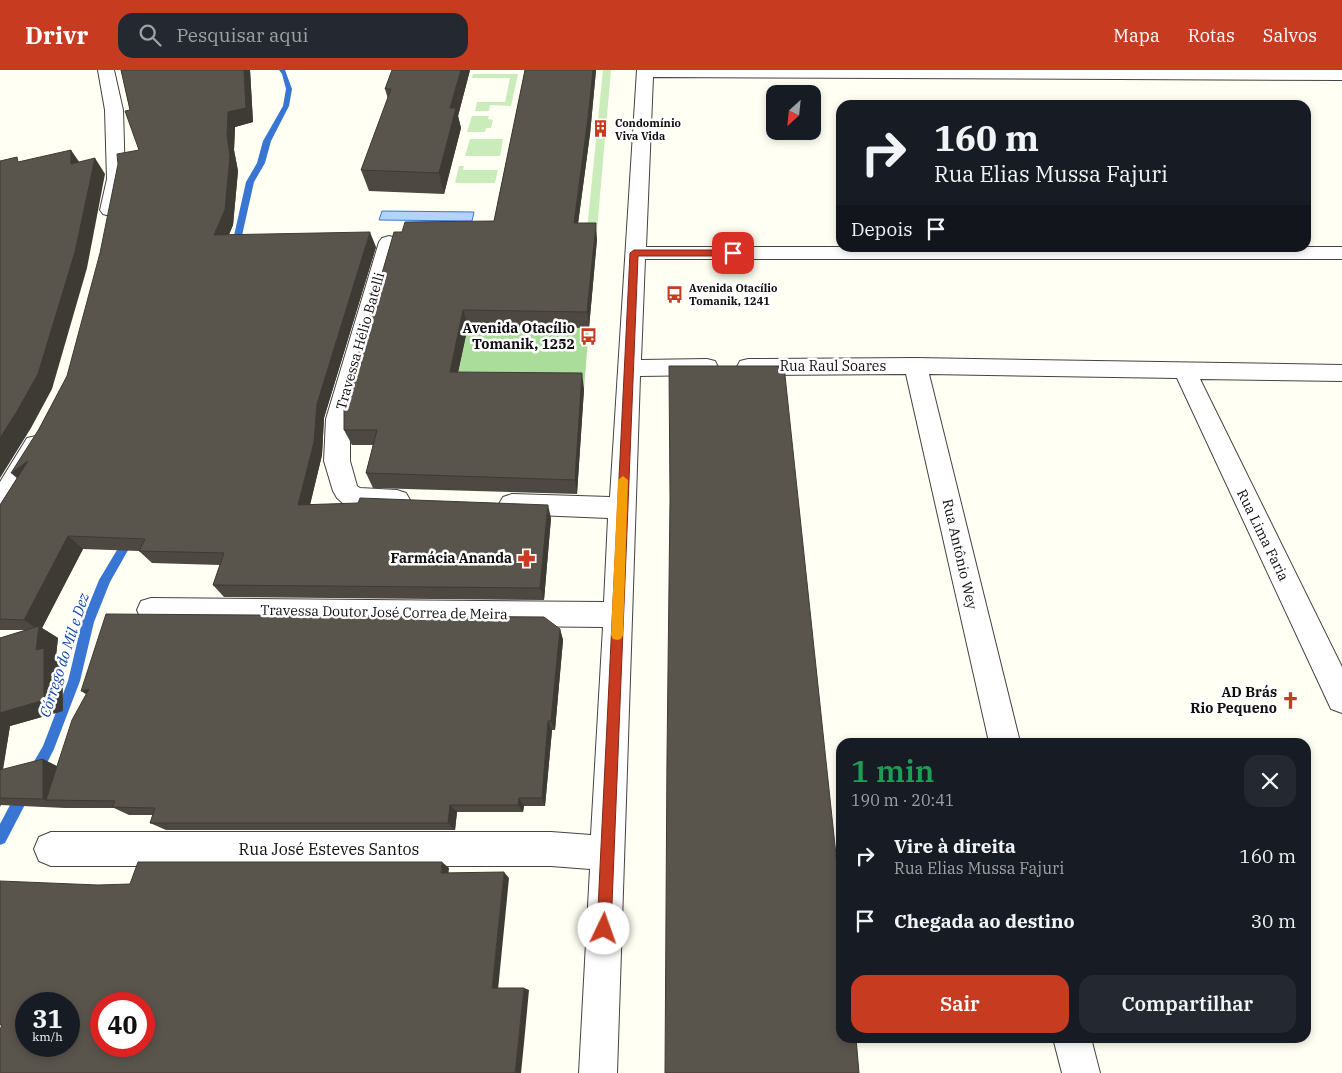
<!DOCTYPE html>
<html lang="pt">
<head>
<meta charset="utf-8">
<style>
  body { margin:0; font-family:"IBM Plex Serif",serif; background:#242831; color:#f1f3f6; height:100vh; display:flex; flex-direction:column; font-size:19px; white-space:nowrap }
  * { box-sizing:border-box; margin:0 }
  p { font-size:16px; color:#9ea1a6 }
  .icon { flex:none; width:28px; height:28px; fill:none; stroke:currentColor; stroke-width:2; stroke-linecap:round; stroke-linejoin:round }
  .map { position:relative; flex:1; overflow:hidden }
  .panel { position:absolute; left:836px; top:668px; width:475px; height:305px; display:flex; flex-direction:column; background:#171b24; border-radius:15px; box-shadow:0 2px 8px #0003 }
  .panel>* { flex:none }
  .banner { position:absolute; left:836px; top:30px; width:475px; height:152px; border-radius:15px; box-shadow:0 2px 8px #0003; background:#171b24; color:#f1f3f6; overflow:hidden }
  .needle { width:32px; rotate:207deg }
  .fabs { position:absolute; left:766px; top:15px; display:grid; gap:10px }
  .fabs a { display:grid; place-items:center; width:55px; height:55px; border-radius:10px; background:#171b24; box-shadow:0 2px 8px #0003; font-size:25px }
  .speed { position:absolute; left:15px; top:922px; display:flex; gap:10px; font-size:25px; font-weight:700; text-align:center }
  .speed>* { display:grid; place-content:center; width:65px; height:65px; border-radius:50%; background:#171b24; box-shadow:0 2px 8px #0003; line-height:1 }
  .speed small { font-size:12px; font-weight:400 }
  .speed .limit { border:8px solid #d22; background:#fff; color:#111 }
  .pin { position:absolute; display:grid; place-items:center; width:42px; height:42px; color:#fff; margin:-21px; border-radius:10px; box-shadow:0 2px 8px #0006 }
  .me { position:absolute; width:55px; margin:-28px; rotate:3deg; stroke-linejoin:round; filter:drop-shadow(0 0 4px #0008) }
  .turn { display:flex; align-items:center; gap:18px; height:105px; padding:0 15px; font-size:22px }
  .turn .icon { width:65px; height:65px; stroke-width:2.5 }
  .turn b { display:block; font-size:35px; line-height:42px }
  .then { display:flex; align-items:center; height:48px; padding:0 15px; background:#0003; gap:10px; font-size:19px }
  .round { display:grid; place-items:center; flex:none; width:52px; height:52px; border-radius:15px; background:#242831 }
  .headline { display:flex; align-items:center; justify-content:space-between; height:85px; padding:0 15px }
  h1 { font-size:30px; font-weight:600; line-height:38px; color:#1e9e55 }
  .action { display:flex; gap:10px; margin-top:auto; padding:10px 15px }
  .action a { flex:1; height:58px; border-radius:15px; background:#c73b21; color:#fff; font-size:20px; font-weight:600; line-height:58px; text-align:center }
  .action a+a { background:#242831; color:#f1f3f6 }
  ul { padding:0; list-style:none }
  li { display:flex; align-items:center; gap:15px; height:65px; padding:0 15px }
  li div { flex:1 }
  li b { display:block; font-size:19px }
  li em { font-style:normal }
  header { display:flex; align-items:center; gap:30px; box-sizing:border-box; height:70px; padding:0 25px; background:#c73b21; color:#fff }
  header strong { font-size:24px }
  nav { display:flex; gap:28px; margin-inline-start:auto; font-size:18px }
  .search { width:350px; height:45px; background:#242831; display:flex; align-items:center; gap:12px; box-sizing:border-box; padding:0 18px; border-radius:15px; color:#9ea1a6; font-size:19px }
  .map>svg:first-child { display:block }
  .green { fill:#caecba }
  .forest { fill:#a9dd99 }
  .water { fill:#b5d2f9; stroke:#3976d3 }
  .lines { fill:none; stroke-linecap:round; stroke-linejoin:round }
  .stream { fill:#3976d3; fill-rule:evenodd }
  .minor-casing { stroke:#434343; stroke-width:2 }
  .minor { fill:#fff; fill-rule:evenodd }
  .wall { fill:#4d4841 }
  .shaded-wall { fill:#3e3b35 }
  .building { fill:#59544c; stroke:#3e3b35; fill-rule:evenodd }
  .route { fill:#c73b21; stroke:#812615 }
  .slow { fill:#f59e0b }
  .labels { text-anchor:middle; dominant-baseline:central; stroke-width:5; stroke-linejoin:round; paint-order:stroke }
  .far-poi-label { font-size:11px; font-weight:bold; fill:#101010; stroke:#fff; text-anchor:start }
  .poi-label { font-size:14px; font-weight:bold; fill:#101010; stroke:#fff; text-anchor:end }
  .street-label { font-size:14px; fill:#101010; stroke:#fff }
  .water-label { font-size:15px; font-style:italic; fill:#1248a9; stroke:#fff }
  .near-street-label { font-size:16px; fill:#101010; stroke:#fff }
</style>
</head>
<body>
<header>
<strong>Drivr</strong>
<div class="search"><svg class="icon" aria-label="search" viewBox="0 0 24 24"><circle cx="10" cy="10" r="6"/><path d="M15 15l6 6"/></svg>Pesquisar aqui</div>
<nav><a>Mapa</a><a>Rotas</a><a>Salvos</a></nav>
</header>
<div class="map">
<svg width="1342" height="1003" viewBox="0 0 1342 1003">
  <rect width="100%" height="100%" fill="#fffff3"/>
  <g class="green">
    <path d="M603 0H611L597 160H587Z"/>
    <path d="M473 4H518L511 36 490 35 489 41H475L477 32H505L510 8H472Z"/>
    <path d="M472 46H489L488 49 493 50 491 58H486L485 62H467Z"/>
    <path d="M470 69H503L500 86H465Z"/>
    <path d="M459 96H464L463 100H498L495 113H455Z"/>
  </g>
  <path class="forest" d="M468 256 589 257 584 319 455 317Z"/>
  <path class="water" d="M382 141 474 142 472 151 379 150Z"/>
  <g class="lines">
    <g class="stream">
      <path d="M279 0H285L292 19 289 36 271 71 265 93 254 112 239 179 235 182 231 179 246 112 257 93 263 71 283 36 286 19 282 4Z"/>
      <path d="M130 463 134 465 135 468 110 512 94 552 80 611 54 679 40 707 35 708 30 707 28 702 43 676 68 611 82 552 99 510 126 465Z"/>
      <path d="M24 716 29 718 31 723 5 773 0 775V754L19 718Z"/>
    </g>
    <defs>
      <g id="minor">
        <path d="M98 0H114L123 40 125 109 120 140 117 144 110 146 103 144 100 140 107 109 105 40Z"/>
        <path d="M637 0H1342V10L653 7 646 177H1342V189H645L641 290 707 289 715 291 718 297 715 303 707 305 640 306 617 1003H579L590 799 551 796H51L39 791 34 779 39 767 51 762H551L591 765 603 557 151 552 141 549 137 540 141 531 151 528 604 532 608 448 512 444 503 441 499 434 503 427 512 424 610 427Z"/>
        <path d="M389 166 396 168 399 172 350 349V391L357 416 360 418 397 420 406 423 410 430 406 437 397 440 354 438 345 435 337 428 333 421 324 391 326 349 379 172 382 168Z"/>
        <path d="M916 288 1342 295V311L1200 309 1342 597V643L1331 639 1177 308 929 304 1020 672H989L906 304 748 305 740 303 737 297 740 291 748 289Z"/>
        <path d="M36 366 45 368 48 375 9 441 0 444V412L27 368Z"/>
        <path d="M1053 968H1091L1100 1003H1062Z"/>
      </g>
    </defs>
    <use href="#minor" class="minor-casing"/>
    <use href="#minor" class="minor"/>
  </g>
  <g class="wall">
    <path d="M121 0H250L253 52 235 57 234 80 238 101 233 155 229 165 376 177 324 348 322 385 310 434 551 448 544 530 224 527 213 515 220 495 152 493 139 481 83 479 42 558 58 568 56 586 62 590 63 641 10 656 3 700 57 696 560 559 563 570 555 660H552L545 736H524L523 742H457L455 760H166L150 753 153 745H129L114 738H65L1 735 0 737V568L26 560H0V435L17 408 39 359 67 306 139 80Z"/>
    <path d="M392 0H470L458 46 461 58 444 124 369 121 361 100 388 29 385 19Z"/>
    <path d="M525 0H596L590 64 578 153 597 169 589 258 468 256 458 302 584 319 577 424 373 418 366 403 373 375H352L344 360 402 162 494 151Z"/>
  </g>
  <g class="shaded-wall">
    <path d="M244 0H250L253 52 235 57 234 80 238 101 233 155 222 180 214 165 227 65 228 42Z"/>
    <path d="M461 0H470L458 46 461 58 444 124 439 103 450 38Z"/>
    <path d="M593 0H596L590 64 576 169 574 153Z"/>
    <path d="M71 80 82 96 71 94Z"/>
    <path d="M95 88 105 104 87 198 52 319 31 358 0 408V368Z"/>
    <path d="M596 153 597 169 589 258 587 242Z"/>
    <path d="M370 162 376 177 324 348 322 385 307 448 298 435 317 334Z"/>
    <path d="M463 240 468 256 455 317 450 302Z"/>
    <path d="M582 303 584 319 577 424 575 410Z"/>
    <path d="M28 391 26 416 11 403Z"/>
    <path d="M548 435 551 448 544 530 540 518Z"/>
    <path d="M68 466 83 479 42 558 58 568 56 586 62 590 63 641 10 656 0 715V643L36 580 39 560 24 550Z"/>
    <path d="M560 559 563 570 555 660 551 651Z"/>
    <path d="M89 619 97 631 81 621Z"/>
    <path d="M548 651 552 660 545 736 542 728Z"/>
    <path d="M43 689 63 699 46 730 64 738 43 729Z"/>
    <path d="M519 728 524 736 523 742 518 735Z"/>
    <path d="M450 735 457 742 455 760 448 753Z"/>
    <path d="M442 792 449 798 448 808 441 803Z"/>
    <path d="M504 802 509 808 498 920 492 918Z"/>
    <path d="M524 918 529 920 524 973 521 1003H515Z"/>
  </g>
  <g class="building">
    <path d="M121 0H244L246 38 228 42 227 65 230 86 225 140 214 165 370 162 317 334 314 372 298 435 358 433 360 428 548 435 540 518 213 515 224 483 139 481 145 469 68 466 24 550 0 549V435L28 391 11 403 39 359 67 306 100 183 118 94 117 84 139 80 125 41 130 40Z"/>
    <path d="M392 0H461L450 38H456L439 103 361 100 391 19H385Z"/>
    <path d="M525 0H593L588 48 574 153H596L587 242 463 240 450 302 582 303 575 410 366 403 377 360H344V334L394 162H402L405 152 494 151Z"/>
    <path d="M71 80V94L95 88 75 182 38 304 16 343 0 368V91L17 87 18 92Z"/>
    <path d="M669 296H784L841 832V968H856L859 1003H665L667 686 670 430Z"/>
    <path d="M106 544 544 547 560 559 551 651H548L542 728H519L518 735H450L448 753H150L155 738 112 737 115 731 46 730 72 650 89 619 81 621Z"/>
    <path d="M39 556 36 580 44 578V630L0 643V568Z"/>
    <path d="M43 689V729L0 728V700Z"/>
    <path d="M138 792H442L441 803 504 802 492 918H524L515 1003H0V959L2 955H0V811L98 815 130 814ZM26 934H69V976H26ZM101 934H144V976H101Z"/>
  </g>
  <path class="route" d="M634 180H733L737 183 733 186H638L611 859 609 865 604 867 599 865 597 859 630 183Z"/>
  <path class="slow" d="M623 406 628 410 623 565 621 569 617 570 613 569 611 565 618 410Z"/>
  <defs>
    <symbol id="building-bare" viewBox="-9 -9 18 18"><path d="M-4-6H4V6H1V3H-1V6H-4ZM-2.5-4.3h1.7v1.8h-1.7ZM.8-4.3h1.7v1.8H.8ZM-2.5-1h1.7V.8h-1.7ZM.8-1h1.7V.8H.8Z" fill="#c73b21" stroke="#fff" stroke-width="2.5" paint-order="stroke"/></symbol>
    <symbol id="bus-bare" viewBox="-9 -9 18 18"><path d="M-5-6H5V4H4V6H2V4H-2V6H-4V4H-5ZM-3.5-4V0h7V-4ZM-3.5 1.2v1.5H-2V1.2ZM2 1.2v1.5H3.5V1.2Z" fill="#c73b21" stroke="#fff" stroke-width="2.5" paint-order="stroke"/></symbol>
    <symbol id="pharmacy-bare" viewBox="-9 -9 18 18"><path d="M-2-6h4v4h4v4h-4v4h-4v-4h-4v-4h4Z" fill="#c73b21" stroke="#fff" stroke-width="2.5" paint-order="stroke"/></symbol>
    <symbol id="church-bare" viewBox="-9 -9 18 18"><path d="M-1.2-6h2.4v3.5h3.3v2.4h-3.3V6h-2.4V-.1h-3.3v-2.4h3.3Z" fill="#c73b21" stroke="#fff" stroke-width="2.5" paint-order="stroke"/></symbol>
  </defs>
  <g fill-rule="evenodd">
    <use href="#building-bare" x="588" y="46" width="25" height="25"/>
    <use href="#bus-bare" x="662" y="212" width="25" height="25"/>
    <use href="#bus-bare" x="576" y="254" width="25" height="25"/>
    <use href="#pharmacy-bare" x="514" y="476" width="25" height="25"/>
    <use href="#church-bare" x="1278" y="618" width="25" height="25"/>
  </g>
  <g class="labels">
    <g class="far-poi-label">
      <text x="615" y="53">Condomínio<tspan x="615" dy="13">Viva Vida</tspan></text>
      <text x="689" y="218">Avenida Otacílio<tspan x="689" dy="13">Tomanik, 1241</tspan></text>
    </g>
    <g class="poi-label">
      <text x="575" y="258">Avenida Otacílio<tspan x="575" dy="16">Tomanik, 1252</tspan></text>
      <text x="512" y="488">Farmácia Ananda</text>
      <text x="1277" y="622">AD Brás<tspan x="1277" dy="16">Rio Pequeno</tspan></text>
    </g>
    <g class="street-label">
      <text transform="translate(360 271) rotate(-74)">Travessa Hélio Batelli</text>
      <text x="833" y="296">Rua Raul Soares</text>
      <text transform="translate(1263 465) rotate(64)">Rua Lima Faria</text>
      <text transform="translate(960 484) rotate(77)">Rua Antônio Wey</text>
      <text transform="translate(384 542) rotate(1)">Travessa Doutor José Correa de Meira</text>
    </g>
    <g class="water-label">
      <text transform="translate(64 585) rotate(-72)">Córrego do Mil e Dez</text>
    </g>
    <g class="near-street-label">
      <text x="329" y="779">Rua José Esteves Santos</text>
    </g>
  </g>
</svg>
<div class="fabs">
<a><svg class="needle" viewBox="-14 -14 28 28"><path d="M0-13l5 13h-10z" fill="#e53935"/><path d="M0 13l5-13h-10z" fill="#9ea1a6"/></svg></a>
</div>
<div class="speed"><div>31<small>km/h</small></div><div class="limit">40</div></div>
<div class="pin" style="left:733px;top:183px;background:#d93025"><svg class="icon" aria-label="arrive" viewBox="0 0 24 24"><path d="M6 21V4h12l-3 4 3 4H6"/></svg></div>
<svg class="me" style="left:604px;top:859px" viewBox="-20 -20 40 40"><circle r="19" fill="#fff"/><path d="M0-13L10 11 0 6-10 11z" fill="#c73b21"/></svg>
<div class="banner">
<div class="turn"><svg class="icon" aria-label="right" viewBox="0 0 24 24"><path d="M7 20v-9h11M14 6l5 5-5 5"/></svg><div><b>160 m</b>Rua Elias Mussa Fajuri</div></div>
<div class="then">Depois<svg class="icon" aria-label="arrive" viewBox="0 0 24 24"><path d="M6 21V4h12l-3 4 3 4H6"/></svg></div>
</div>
<section class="panel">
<div class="headline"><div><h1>1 min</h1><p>190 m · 20:41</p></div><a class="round"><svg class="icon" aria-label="close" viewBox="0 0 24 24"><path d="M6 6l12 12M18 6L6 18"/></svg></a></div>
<ul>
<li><svg class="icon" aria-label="right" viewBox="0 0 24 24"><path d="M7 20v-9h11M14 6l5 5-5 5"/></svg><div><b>Vire à direita</b><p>Rua Elias Mussa Fajuri</p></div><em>160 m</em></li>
<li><svg class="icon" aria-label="arrive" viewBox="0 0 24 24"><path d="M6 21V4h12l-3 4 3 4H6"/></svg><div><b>Chegada ao destino</b></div><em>30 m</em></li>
</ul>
<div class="action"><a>Sair</a><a>Compartilhar</a></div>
</section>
</div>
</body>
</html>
